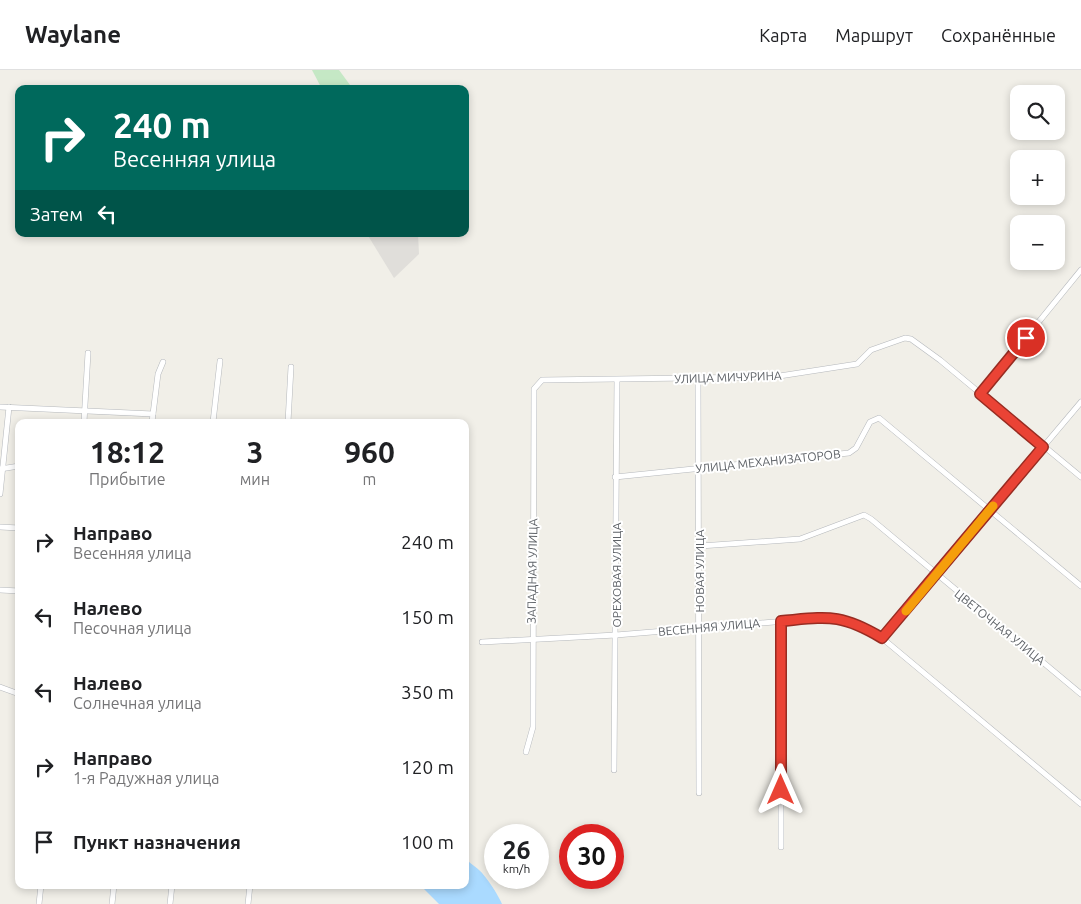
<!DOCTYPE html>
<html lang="ru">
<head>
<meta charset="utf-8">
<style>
  body { margin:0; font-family:Ubuntu,sans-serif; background:#f2f2f2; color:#202124; height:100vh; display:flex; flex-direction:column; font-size:19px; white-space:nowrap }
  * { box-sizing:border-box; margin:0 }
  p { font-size:16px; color:#757577 }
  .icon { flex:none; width:28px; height:28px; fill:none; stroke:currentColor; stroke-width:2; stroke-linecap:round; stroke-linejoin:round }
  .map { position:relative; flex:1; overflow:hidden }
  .sheet { position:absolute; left:15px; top:349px; width:454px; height:470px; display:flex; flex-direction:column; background:#fff; border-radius:10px; box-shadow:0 2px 8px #0003 }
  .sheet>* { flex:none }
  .banner { position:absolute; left:15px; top:15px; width:454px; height:152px; border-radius:10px; box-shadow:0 2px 8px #0003; background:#00695c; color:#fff; overflow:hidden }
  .controls { position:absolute; left:1010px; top:15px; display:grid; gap:10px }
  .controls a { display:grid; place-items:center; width:55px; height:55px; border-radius:10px; background:#fff; box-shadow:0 2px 8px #0003; font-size:25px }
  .speed { position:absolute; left:484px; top:754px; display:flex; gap:10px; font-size:25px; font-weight:700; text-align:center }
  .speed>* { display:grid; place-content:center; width:65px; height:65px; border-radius:50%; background:#fff; box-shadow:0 2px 8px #0003; line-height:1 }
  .speed small { font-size:12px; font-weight:400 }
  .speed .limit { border:8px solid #d22; background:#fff; color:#111 }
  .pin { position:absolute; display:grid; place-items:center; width:42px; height:42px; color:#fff; margin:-21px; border:2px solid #fff; border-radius:50%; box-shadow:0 1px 5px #0007 }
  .me { position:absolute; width:55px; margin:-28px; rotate:0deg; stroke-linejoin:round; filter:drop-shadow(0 0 4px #0008) }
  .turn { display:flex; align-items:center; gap:18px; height:105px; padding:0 15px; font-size:22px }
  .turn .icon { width:65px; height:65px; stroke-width:2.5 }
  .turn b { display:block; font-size:35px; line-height:42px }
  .then { display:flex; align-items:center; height:48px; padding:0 15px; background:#0003; gap:10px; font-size:19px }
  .eta { display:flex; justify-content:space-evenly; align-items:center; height:85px; text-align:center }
  .eta b { font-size:30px; font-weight:700; line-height:35px }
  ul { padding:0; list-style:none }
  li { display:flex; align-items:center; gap:15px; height:75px; padding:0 15px }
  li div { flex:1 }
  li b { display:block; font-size:19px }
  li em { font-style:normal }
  header { display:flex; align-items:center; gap:30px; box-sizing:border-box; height:70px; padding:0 25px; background:#fff; border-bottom:1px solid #e0e0e0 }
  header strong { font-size:24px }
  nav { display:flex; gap:28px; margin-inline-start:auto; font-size:18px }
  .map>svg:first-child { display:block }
  .industrial { fill:#e0deda }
  .green { fill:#c5e8c5 }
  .water { fill:#aadaff }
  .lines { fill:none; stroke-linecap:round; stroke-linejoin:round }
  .minor-casing { stroke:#b5b8bc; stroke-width:6 }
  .minor { stroke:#fff; stroke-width:5 }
  .route-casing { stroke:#982c22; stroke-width:12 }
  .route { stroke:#ea4335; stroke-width:9 }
  .slow { stroke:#f59e0b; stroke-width:9 }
  .labels { text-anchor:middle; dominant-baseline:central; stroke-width:4; stroke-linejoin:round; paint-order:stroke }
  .street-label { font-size:12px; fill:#5f6368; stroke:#fff }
</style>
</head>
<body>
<header>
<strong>Waylane</strong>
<nav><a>Карта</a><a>Маршрут</a><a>Сохранённые</a></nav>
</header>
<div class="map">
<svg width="1081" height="834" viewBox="0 0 1081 834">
  <rect width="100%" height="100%" fill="#f1efe8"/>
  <path class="industrial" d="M367 164H418L419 184 394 208Z"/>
  <path class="green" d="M312 0H339L353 19H322Z"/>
  <path class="water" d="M465 786C468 793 474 795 479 800 486 806 499 826 502 834H439L420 815H465Z"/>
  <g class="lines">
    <defs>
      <g id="minor">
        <path d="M698 309 699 723"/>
        <path d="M980 324 1081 200"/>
        <path d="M0 337 153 344"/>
        <path d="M84 352 88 283"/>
        <path d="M152 352 158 304 163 292"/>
        <path d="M213 352 220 291"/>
        <path d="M288 352 291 297"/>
        <path d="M0 399 19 396"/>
        <path d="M615 407 849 383 856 378 870 352 879 348 1081 516"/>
        <path d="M0 424 9 337"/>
        <path d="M0 457 19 458"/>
        <path d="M700 476 800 469 864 445 871 449 1081 624"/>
        <path d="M0 520 19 521"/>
        <path d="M781 551V777"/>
        <path d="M882 568 1081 332"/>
        <path d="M482 572 616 565 823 548 851 551 882 568 1081 734"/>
        <path d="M0 617 19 624"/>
        <path d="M526 682 533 657 534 319 542 310 773 307 857 294 871 280 905 268 911 269 940 290 1081 407"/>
        <path d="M614 700 617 310"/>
        <path d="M39 834 41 815"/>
        <path d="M112 834 114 815"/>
        <path d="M170 834 172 815"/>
        <path d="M248 834 250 815"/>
      </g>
    </defs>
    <use href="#minor" class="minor-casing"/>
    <use href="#minor" class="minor"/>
  </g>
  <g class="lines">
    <defs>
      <path id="route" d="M781 720V551C828 547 840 543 882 568L1043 377 980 324 1026 268"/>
    </defs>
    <use href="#route" class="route-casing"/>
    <use href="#route" class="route"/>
    <path class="slow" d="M906 541 993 436"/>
  </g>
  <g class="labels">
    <g class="street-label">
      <text transform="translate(728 307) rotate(-2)">УЛИЦА МИЧУРИНА</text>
      <text transform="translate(768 391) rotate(-6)">УЛИЦА МЕХАНИЗАТОРОВ</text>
      <text transform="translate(532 501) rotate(-89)">ЗАПАДНАЯ УЛИЦА</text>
      <text transform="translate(699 501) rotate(-90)">НОВАЯ УЛИЦА</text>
      <text transform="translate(616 505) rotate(-90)">ОРЕХОВАЯ УЛИЦА</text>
      <text transform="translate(709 557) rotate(-5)">ВЕСЕННЯЯ УЛИЦА</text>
      <text transform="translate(1000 557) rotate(39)">ЦВЕТОЧНАЯ УЛИЦА</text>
    </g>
  </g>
</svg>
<div class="controls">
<a><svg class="icon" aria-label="search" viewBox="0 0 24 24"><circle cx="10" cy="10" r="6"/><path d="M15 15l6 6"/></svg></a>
<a>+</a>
<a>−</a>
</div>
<div class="speed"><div>26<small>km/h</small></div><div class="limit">30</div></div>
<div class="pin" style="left:1026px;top:268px;background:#d93025"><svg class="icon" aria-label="arrive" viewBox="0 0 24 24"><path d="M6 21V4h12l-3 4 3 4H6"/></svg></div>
<svg class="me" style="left:781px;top:720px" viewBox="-20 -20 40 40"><path d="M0-17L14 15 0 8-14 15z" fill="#ea4335" stroke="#fff" stroke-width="4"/></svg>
<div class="banner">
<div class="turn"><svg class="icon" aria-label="right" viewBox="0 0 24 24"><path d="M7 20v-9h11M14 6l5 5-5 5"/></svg><div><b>240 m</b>Весенняя улица</div></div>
<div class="then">Затем<svg class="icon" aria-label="left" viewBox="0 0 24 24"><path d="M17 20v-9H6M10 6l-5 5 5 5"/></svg></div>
</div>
<section class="sheet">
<div class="eta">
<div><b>18:12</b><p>Прибытие</p></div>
<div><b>3</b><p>мин</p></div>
<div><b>960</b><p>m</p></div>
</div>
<ul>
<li><svg class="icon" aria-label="right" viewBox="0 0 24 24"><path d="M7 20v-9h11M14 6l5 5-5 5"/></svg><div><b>Направо</b><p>Весенняя улица</p></div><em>240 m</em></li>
<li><svg class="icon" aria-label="left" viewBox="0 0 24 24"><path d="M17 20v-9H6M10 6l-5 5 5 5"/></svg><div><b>Налево</b><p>Песочная улица</p></div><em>150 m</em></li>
<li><svg class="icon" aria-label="left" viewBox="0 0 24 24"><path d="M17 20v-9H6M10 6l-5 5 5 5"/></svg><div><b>Налево</b><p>Солнечная улица</p></div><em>350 m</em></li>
<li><svg class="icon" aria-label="right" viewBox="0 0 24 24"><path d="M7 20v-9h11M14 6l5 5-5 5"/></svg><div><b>Направо</b><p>1-я Радужная улица</p></div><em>120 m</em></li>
<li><svg class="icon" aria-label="arrive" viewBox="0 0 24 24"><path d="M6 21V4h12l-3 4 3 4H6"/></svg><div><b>Пункт назначения</b></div><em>100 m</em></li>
</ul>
</section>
</div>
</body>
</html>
